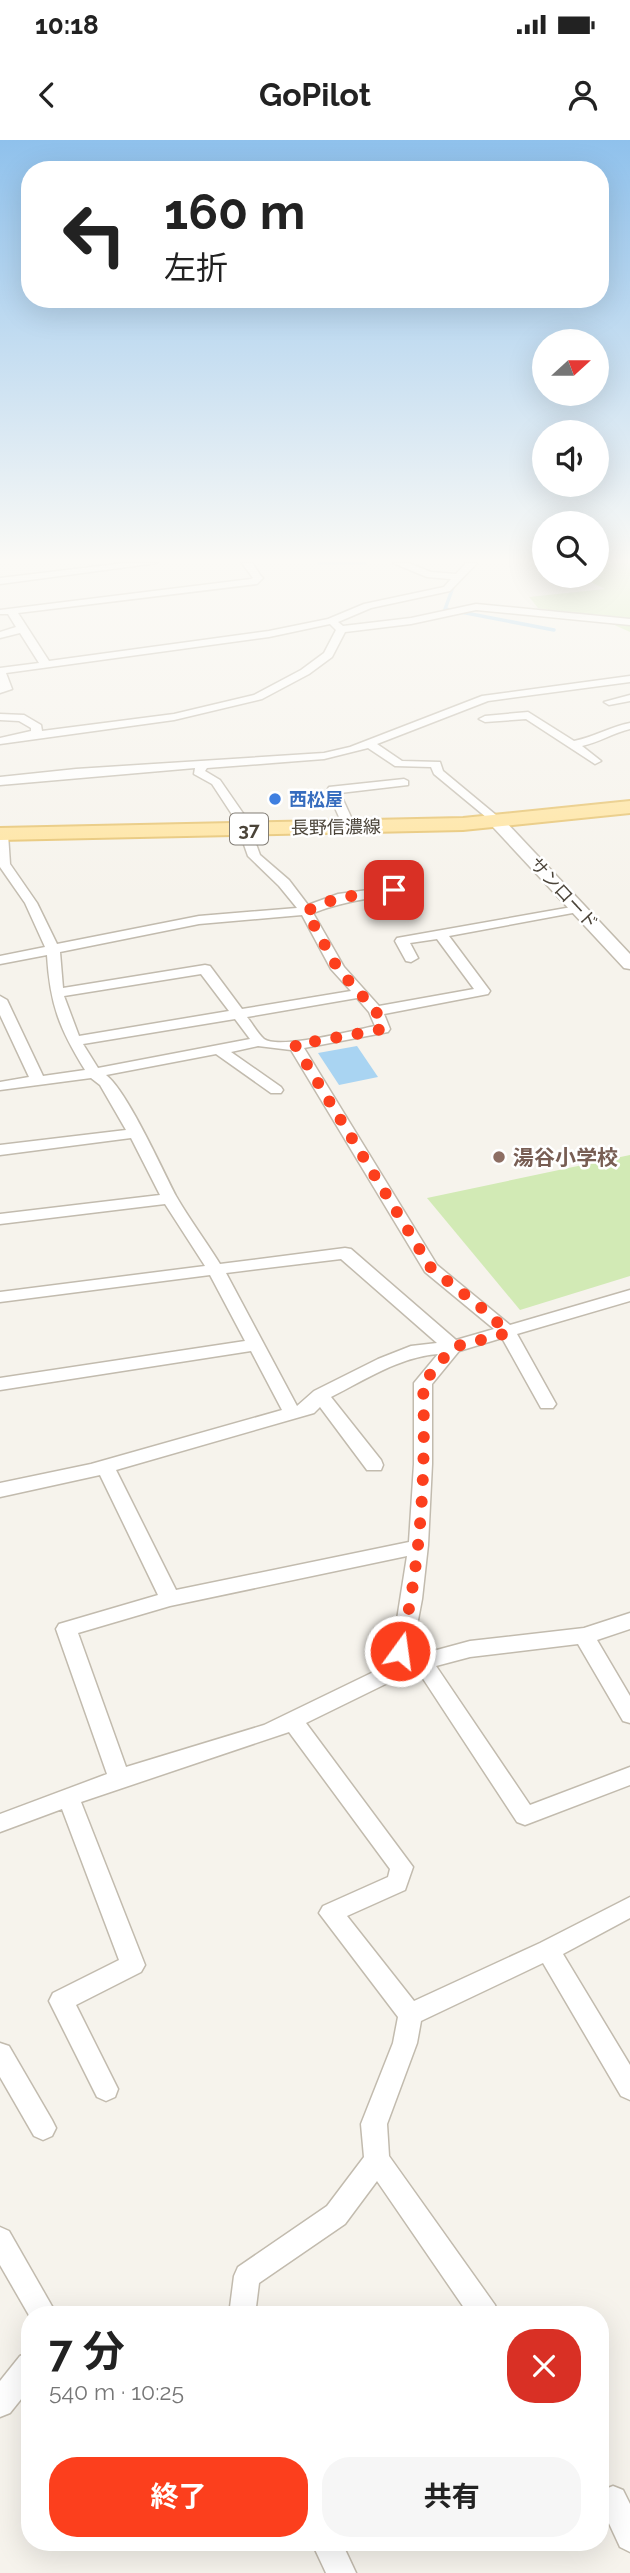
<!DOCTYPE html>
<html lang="ja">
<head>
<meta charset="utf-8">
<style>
  body { margin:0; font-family:Raleway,"Noto Sans JP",sans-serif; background:#f6f6f6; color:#222; height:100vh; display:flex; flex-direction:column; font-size:26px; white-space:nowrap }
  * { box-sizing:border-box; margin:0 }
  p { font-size:23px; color:#767676 }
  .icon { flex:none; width:38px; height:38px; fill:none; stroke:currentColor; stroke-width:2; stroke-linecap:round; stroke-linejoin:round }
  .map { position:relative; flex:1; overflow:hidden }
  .details { position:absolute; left:21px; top:2166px; width:588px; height:245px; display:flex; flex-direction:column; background:#fff; border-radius:28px; box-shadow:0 7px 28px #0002 }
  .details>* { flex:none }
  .top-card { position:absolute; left:21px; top:21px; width:588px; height:147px; border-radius:28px; box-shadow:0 7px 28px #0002; background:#fff; color:#222; overflow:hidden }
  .needle { width:46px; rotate:69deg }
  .fabs { position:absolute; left:532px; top:189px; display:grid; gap:14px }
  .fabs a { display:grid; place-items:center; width:77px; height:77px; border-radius:50%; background:#fff; box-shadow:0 7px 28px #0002; font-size:35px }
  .pin { position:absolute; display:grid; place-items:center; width:60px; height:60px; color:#fff; margin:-30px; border-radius:14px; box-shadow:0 4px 10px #0006 }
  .me { position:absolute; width:77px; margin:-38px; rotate:14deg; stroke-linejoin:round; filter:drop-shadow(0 0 5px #0008) }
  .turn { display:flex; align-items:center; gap:24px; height:147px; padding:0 28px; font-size:32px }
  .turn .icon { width:91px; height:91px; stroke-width:2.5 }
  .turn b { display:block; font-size:49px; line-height:60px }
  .round { display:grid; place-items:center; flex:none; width:74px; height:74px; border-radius:28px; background:#f6f6f6 }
  .overview { display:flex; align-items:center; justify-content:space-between; height:119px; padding:0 28px }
  h1 { font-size:42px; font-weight:700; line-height:52px }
  .cta { display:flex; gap:14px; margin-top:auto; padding:14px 28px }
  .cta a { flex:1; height:80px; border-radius:28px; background:#fc3f1d; color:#fff; font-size:28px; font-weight:700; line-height:80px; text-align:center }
  .cta a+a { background:#f6f6f6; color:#222 }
  .status { display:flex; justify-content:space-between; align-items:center; height:49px; padding:0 35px; background:#fff; direction:ltr }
  .status svg { height:19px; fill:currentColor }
  header { display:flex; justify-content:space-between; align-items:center; height:91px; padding:0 28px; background:#fff; font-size:32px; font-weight:700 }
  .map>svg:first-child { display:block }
  .green { fill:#d2eab5 }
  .water { fill:#a9d4f2 }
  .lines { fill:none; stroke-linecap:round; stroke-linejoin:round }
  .stream { stroke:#a9d4f2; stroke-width:3.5 }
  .minor-casing { stroke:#c2bbae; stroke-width:3 }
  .tertiary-casing { stroke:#c2bbae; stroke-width:3 }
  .primary-casing { stroke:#e6c16a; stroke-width:4 }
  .minor { fill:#fff; fill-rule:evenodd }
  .tertiary { fill:#fff; fill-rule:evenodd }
  .primary { fill:#ffe39c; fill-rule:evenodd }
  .route { stroke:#fc3f1d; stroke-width:12; stroke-dasharray:0 21.6 }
  .shop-dot { fill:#3f7fe0; stroke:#fff; stroke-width:2.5 }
  .education-dot { fill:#8d6e63; stroke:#fff; stroke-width:2.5 }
  .labels { text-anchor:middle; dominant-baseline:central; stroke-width:5; stroke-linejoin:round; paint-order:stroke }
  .far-shop-label { font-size:18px; font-weight:bold; fill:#366cbe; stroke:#fff; text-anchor:start }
  .far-street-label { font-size:18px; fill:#4b4439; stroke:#fff }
  .shield { fill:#fff; stroke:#817c74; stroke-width:2 }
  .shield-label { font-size:19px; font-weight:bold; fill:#4b4439 }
  .education-label { font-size:21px; font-weight:bold; fill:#785e54; stroke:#fff; text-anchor:start }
</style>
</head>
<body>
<div class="status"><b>10:18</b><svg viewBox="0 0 49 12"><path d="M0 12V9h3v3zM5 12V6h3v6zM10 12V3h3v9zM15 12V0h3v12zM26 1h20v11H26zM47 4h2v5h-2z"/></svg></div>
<header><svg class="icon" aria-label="back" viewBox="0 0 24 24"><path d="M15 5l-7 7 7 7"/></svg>GoPilot<svg class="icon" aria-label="person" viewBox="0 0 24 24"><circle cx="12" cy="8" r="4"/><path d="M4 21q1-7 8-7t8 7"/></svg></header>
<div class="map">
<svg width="630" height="2433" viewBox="0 0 630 2433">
  <rect width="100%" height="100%" fill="#f6f3ec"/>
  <g class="green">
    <path d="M597 423H630V492L610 483 538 468 529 457 605 449 579 436H597Z"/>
    <path d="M630 1015V1136L520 1170 427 1058Z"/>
  </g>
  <path class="water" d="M357 906 378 937 339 945 318 913Z"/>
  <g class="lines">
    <g class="stream">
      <path d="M319 423H365"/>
      <path d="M452 450 445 469 554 490"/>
    </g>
    <defs>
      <g id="minor">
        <path d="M125 423H157L0 444V438Z"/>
        <path d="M242 423H252L261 436 263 438 257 444 18 473 49 521 269 491 328 479 364 464 444 447 451 439 427 437 393 423H408L431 432 456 434 466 423H477L450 451 371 468 338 482 343 486 411 478 476 464 630 479V485L476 470 411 484 345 492 332 517 309 534 262 559 174 580 0 604V598L31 591V588L19 581 0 580V574L24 575 41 585 42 591 174 574 254 555 301 530 324 513 336 490 330 484 269 497 6 533 12 549 0 553V528L39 523 20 493 0 498V492L16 487 8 474H0V470L251 439 253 438Z"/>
        <path d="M630 536V542L488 561 377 604 402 621 440 622 443 631 502 680V686L498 687 434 634 431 627 395 626 368 608 324 619 207 628 205 631 220 640 247 679 260 715 289 740 308 765 338 754 421 743V749C384 757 348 759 313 773L344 827 379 866 474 849 437 799 410 803 418 818 411 822 406 821 395 801 397 798 583 765V771L578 772 449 796 490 851 488 854 384 874 390 889 388 892 304 908 437 1125 510 1185 630 1150V1161L517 1194 556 1264 553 1268H541L502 1198 459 1211 432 1244V1324L428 1405 422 1459 411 1517 470 1501 584 1488 630 1473V1489L597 1500 630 1556V1583L623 1581 578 1504 470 1517 436 1526 530 1665 630 1627V1645L525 1685 517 1682 418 1531 406 1534 306 1583 413 1727 405 1750 347 1776 414 1861 540 1803 630 1757V1778L563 1814 630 1925V1960L621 1956 543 1823 421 1881 417 1903 387 1984 389 2016 495 2165 498 2175H469L377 2041 345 2084 259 2143 255 2175H229L234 2136 238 2127 327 2066 364 2017 361 1984 393 1903 398 1877 319 1773 323 1766 388 1737 390 1729 289 1592 81 1662 145 1825 141 1832 76 1865 118 1949 115 1957 106 1961 97 1957 49 1861 53 1853 119 1820 62 1669 0 1692V1674L107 1634 56 1489 59 1484 158 1455 100 1335 0 1357V1343L91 1324 282 1270 251 1211 0 1250V1238L245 1201 210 1135 0 1162V1152L205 1126 165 1064 0 1084V1074L160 1055 131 998 0 1015V1005L126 990 100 945 91 938 0 950V942L29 937 0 875V856L7 860 43 936 85 930C59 888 50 864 47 815L0 824V816L45 807 25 763 0 727V691L8 694 10 724 37 763 57 804 199 776 297 768 279 746 248 716 235 679 212 644 194 634 195 628 0 645V637L76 629 324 613 350 607 482 556ZM302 775 331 829 351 851 242 869 210 826 205 825 63 848 60 812 199 784ZM201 834 229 871 79 896 64 856ZM357 858 369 872 375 886C355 890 279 910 264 899 258 894 252 883 247 877ZM235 879 250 899 98 928 83 904ZM258 906 291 910 425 1132 494 1189 456 1200 351 1109 345 1108 220 1124C206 1101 189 1079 176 1056 162 1029 127 951 106 935L216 914 271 953H281L283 950 281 947 231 912ZM341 1119 437 1203 411 1206 378 1219 314 1251 297 1266 226 1133ZM438 1214 414 1243V1324L409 1402 176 1450 116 1330 314 1273 320 1267 367 1330H381L383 1325 381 1320 331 1257C365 1240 399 1217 438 1214ZM407 1416 390 1524 264 1585 126 1627 78 1493 170 1466Z"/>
        <path d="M630 555V561L609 565 604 562Z"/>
        <path d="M528 572 574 601C595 597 609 587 630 583V589C613 593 600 602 582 606L601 621 595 624 526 579 485 582 479 579 485 576Z"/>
        <path d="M404 639 408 641V645L340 653 351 677 348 690H340L339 677 327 650 329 647Z"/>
        <path d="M0 1903 9 1906 52 1980 56 1988 52 1996 43 2000 34 1996 0 1937Z"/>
        <path d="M0 2087 9 2091 57 2175 30 2177 0 2125Z"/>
        <path d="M30 2212V2248L10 2273 0 2277V2241L20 2216Z"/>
        <path d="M613 2346 623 2350 630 2364V2412L620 2407 600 2364 603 2350Z"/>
        <path d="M312 2403H342L356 2433H326Z"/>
      </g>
      <path id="tertiary" d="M498 678 504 680 630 814V829L624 828 492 686 490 683Z"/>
      <path id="primary" d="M630 661V673L463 690 0 700V688L463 678Z"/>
    </defs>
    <use href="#minor" class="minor-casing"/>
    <use href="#tertiary" class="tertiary-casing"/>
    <use href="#primary" class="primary-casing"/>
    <use href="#minor" class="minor"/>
    <use href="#tertiary" class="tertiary"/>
    <use href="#primary" class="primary"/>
  </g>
  <linearGradient id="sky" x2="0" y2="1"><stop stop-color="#8fc1ec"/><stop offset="0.55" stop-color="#fbfaf6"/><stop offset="1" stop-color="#fbfaf6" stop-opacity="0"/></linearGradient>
  <rect width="630" height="764" fill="url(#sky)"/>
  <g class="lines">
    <path class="route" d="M394 750 338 758 306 771 338 829 376 871 383 889 295 905 431 1128 488 1173 508 1193 453 1207 423 1243C426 1333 421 1424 400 1511"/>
  </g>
  <circle class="shop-dot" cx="275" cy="659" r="7"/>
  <circle class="education-dot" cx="499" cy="1017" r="7"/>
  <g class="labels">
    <g class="far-shop-label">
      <text x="289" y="659">西松屋</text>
    </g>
    <g class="far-street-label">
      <text transform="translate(336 687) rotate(-1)">長野信濃線</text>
      <text transform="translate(564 753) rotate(47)">サンロード</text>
    </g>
    <rect class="shield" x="230" y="673.5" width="38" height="31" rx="5"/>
    <g class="shield-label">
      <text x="249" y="689">37</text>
    </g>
    <g class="education-label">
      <text x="513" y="1017">湯谷小学校</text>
    </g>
  </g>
</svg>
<div class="fabs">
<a><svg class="needle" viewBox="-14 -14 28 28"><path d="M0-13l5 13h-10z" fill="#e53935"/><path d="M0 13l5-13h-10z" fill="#767676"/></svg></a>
<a><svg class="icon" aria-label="sound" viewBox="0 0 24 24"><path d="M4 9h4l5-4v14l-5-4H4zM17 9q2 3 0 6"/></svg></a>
<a><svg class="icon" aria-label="search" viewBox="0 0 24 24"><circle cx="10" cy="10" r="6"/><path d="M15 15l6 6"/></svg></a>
</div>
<div class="pin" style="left:394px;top:750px;background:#d93025"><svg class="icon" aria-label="arrive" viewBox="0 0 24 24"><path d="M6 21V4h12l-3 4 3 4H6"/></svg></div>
<svg class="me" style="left:400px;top:1511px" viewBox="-20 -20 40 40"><circle r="17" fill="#fc3f1d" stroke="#fff" stroke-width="3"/><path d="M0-11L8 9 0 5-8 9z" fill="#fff"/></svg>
<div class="top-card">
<div class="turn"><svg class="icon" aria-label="left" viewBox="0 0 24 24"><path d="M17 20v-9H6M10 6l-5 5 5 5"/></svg><div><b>160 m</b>左折</div></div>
</div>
<section class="details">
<div class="overview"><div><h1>7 分</h1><p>540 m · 10:25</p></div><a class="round" style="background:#d93025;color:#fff"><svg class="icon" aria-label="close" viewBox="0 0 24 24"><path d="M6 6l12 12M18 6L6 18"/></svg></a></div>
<div class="cta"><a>終了</a><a>共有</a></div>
</section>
</div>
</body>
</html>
